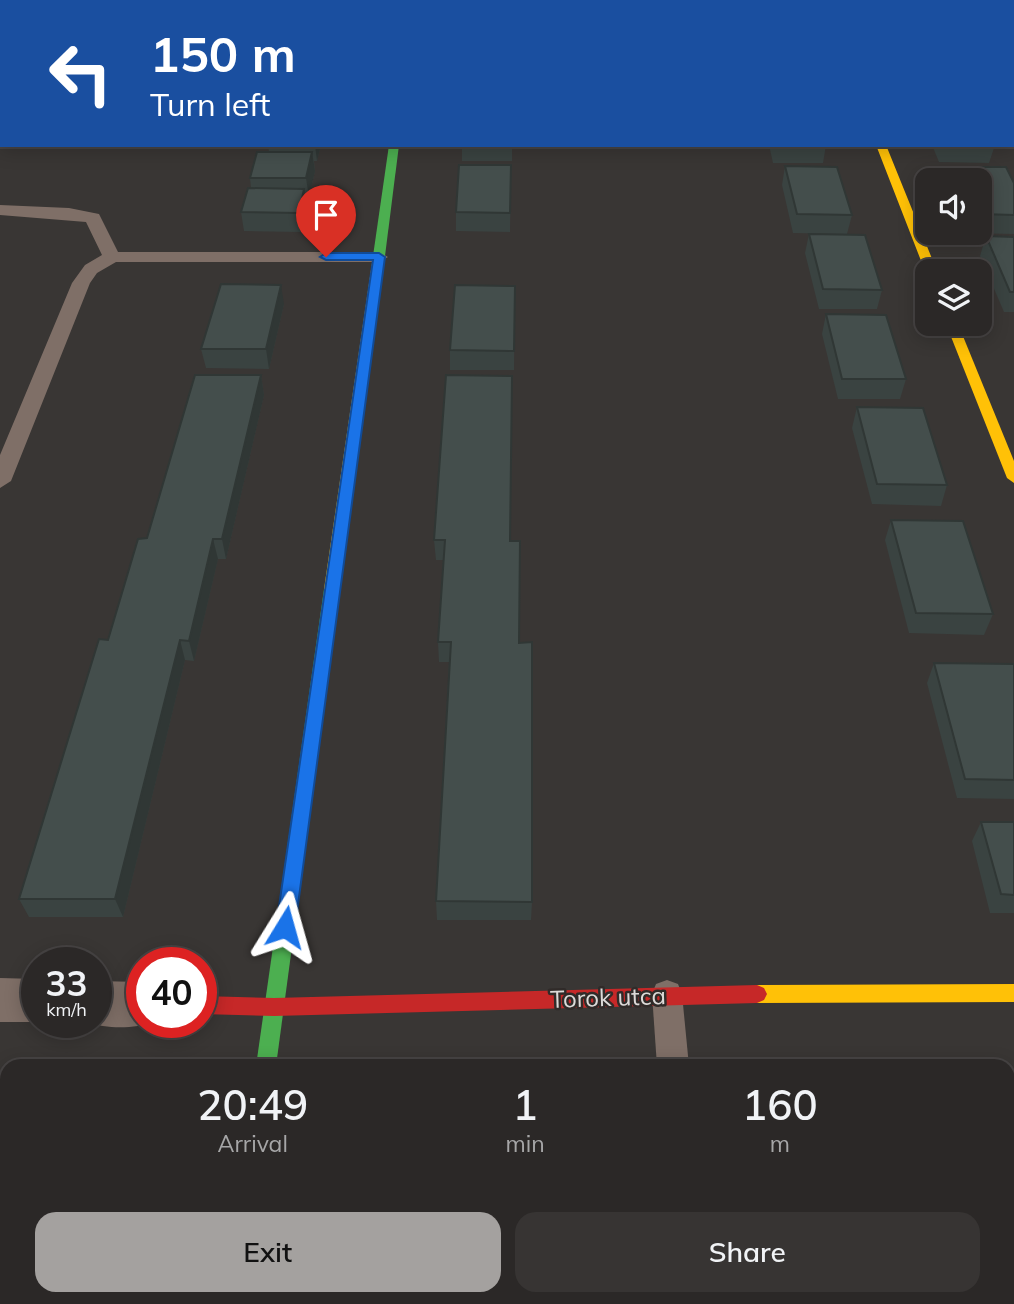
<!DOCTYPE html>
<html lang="en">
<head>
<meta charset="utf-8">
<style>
  body { margin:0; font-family:Mulish,sans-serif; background:#373433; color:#f1f3f6; height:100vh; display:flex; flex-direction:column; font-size:26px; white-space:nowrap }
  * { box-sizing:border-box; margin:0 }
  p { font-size:23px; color:#a6a6a7 }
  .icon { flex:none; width:38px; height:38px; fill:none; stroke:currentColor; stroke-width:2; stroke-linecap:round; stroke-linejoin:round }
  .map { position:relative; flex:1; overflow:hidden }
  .drawer { position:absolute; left:0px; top:1059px; width:1015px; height:247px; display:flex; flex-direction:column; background:#2b2827; border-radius:21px 21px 0 0; box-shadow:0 4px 18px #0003,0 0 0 2px #474444 }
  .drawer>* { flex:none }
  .banner { position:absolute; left:0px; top:0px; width:1015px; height:147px; box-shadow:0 4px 18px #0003,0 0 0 2px #474444; background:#1a4fa0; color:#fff; overflow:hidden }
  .buttons { position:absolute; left:915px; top:168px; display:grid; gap:14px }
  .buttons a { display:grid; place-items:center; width:77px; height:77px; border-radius:14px; background:#2b2827; box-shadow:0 4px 18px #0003,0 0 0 2px #474444; font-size:35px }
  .speed { position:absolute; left:21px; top:947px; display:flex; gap:14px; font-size:35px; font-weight:700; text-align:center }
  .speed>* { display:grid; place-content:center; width:91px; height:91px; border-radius:50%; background:#2b2827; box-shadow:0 4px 18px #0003,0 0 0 2px #474444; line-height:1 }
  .speed small { font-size:18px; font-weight:400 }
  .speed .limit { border:10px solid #d22; background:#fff; color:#111 }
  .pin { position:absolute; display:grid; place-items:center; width:60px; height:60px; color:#fff; margin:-72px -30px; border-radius:50% 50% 50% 0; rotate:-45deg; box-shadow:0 0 7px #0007 }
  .pin .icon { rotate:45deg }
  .me { position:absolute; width:77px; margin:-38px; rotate:8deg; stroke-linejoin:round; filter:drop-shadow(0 0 5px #0008) }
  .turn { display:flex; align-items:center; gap:24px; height:147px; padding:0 35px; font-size:32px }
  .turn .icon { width:91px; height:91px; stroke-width:2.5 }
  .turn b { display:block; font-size:49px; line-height:60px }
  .eta { display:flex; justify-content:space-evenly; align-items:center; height:119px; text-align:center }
  .eta b { font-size:42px; font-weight:600; line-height:49px }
  .primary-button { display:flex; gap:14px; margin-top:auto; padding:14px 35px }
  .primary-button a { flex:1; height:80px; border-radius:21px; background:#a4a19f; color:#111; font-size:28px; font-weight:600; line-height:80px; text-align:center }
  .primary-button a+a { background:#373433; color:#f1f3f6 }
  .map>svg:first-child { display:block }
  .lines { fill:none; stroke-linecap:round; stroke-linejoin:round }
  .lane { fill:#7f6f67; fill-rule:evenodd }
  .street { fill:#7f6f67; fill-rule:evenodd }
  .fast { fill:#4caf50; fill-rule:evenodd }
  .slow { fill:#ffc107; fill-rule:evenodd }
  .jam { fill:#c62828; fill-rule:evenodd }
  .wall { fill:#3a4341 }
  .shaded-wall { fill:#303735 }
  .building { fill:#444e4c; stroke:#303735; stroke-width:2 }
  .route { fill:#1a73e8; stroke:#114b97; stroke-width:2 }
  .labels { text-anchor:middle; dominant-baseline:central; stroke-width:5; stroke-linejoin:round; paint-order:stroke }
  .near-street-label { font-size:24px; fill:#dddad8; stroke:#302b29 }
</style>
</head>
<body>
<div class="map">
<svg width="1014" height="1304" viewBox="0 0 1014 1304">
  <rect width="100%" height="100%" fill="#393634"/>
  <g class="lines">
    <g class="lane">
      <path d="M0 205 69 208 99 214 118 252H379L388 257 379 262H116L97 273 90 283 11 481 0 488V455L72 283 85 265 102 255 86 222 0 215Z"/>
      <path d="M667 980 678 984 682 994 689 1066H657L652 994 656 984Z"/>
      <rect x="677" y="1298" width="36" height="6"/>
    </g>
    <g class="street">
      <rect x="402" y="0" width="20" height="2"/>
      <path d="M811 0H831L832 2H811Z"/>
      <path d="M0 978 37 979V1022H40H0Z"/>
      <path d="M96 981 142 982V1022H153C135 1029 106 1029 87 1022H96Z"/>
      <path d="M207 1298H263L262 1304H206Z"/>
    </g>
    <g class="fast">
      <path d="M389 145H399L385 256 379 259 373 256Z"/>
      <path d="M332 584 340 589 276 1066H256L324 589Z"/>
    </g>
    <g class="slow">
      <path d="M876 145H886L937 271H928V274L925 271Z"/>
      <path d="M379 253 385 256 340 589 332 594 324 589 373 256Z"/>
      <path d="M946 324H958L1014 461V483L1007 478Z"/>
      <path d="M1014 984V1002L757 1003 750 1000 747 994 750 988 757 985Z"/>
    </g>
    <path class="jam" d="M757 985 764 988 767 994 764 1000 757 1003 274 1016 201 1014V996L274 998Z"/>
  </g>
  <g class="wall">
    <rect x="302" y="0" width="48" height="2"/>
    <path d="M467 0H511L510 2H467Z"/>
    <path d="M726 0H774V2H727Z"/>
    <rect x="864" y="0" width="52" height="2"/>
    <path d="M268 145H321L317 161H314L315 171 309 197H305L307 208 301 232 244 231 241 212 251 188 250 178 269 152Z"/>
    <rect x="462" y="145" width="50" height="16"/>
    <path d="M769 145H826L823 163H773Z"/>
    <path d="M932 145H995L989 163 939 162Z"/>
    <path d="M511 165 510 232 456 231V212Z"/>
    <path d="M785 166 852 215 847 234 793 233 782 185Z"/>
    <path d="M954 167 1014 183V234L969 233H980V180H951Z"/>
    <path d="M809 234 882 290 877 309H819L805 253Z"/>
    <path d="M986 236 1014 237V312H1004L980 256Z"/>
    <path d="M515 286 514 370H450V350Z"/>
    <path d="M284 304 269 369 206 368 201 349Z"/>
    <path d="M826 314 906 379 900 399H838L822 334Z"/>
    <path d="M261 375 264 395 226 559H218L194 661 185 660 123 917H29L19 899 108 640 147 538Z"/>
    <path d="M857 407 947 485 941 506 872 504 852 428Z"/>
    <path d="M891 520 993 614 984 635 909 633 885 540Z"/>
    <path d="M434 540 510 541 519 643 532 902 531 920H437L436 901 449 662H439L438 642 443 560H436Z"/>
    <path d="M934 663 1014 664V799L957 798 927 683Z"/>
    <path d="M981 822H1014V913H990L972 841Z"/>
  </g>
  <g class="shaded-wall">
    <path d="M315 145H321L317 161Z"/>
    <path d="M312 152 315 171 309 197 306 178Z"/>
    <path d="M304 189 307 208 301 232 299 213Z"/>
    <path d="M281 285 284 304 269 369 266 349Z"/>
    <path d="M261 375 264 395 226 559 222 539Z"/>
    <path d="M213 539 218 559 194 661 189 641Z"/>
    <path d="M180 640 185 660 123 917 115 899Z"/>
    <path d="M26 1298H41L39 1304H24Z"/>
  </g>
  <g class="building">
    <path d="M257 152H312L306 178H250Z"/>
    <path d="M459 165H511L510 213 456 212Z"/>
    <path d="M785 166 837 167 852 215 797 214Z"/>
    <path d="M954 167H1006L1014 183V215L980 214V180H960Z"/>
    <path d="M248 188 304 189 299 213 241 212Z"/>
    <path d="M809 234 865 235 882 290 823 289Z"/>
    <path d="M986 236 1014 237V292H1010Z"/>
    <path d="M221 284 281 285 266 349H201Z"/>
    <path d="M455 285 515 286 514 351 450 350Z"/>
    <path d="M826 314 886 315 906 379H842Z"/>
    <path d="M195 375H261L222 539H213L189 641 180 640 115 899H19L99 639 108 640 138 539 147 538Z"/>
    <path d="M446 375 512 376 510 541H520L519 643 532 642V902L436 901 451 642H438L445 540H434Z"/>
    <path d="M857 407 923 408 947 485 877 484Z"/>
    <path d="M891 520 963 521 993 614 916 613Z"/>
    <path d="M934 663 1014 664V780L965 779Z"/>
    <path d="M981 822H1014V895L1001 894Z"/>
    <path d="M0 1100H7V1298H26L24 1304H0Z"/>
    <rect x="419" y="1298" width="120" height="6"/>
  </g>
  <path class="route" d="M379 253 385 257 295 927 292 933 285 935 279 933 276 927 373 260H326L320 257 326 253Z"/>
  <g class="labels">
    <g class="near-street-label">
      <text transform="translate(608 997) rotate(-2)">Torok utca</text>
    </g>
  </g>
</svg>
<div class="buttons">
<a><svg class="icon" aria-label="sound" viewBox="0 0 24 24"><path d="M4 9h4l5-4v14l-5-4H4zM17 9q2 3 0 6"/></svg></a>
<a><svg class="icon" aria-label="layers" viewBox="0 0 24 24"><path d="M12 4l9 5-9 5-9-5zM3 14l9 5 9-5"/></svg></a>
</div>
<div class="speed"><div>33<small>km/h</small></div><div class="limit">40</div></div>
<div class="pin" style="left:326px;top:257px;background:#d93025"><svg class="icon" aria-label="arrive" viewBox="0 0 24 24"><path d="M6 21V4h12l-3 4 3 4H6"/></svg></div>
<svg class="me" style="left:285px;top:927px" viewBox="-20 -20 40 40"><path d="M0-17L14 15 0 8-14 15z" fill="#1a73e8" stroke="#fff" stroke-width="4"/></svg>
<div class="banner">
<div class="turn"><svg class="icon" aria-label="left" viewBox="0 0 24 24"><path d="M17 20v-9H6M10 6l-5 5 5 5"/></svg><div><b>150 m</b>Turn left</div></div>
</div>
<section class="drawer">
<div class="eta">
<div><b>20:49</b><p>Arrival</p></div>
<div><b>1</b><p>min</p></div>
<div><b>160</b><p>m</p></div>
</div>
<div class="primary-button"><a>Exit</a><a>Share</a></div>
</section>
</div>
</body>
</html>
